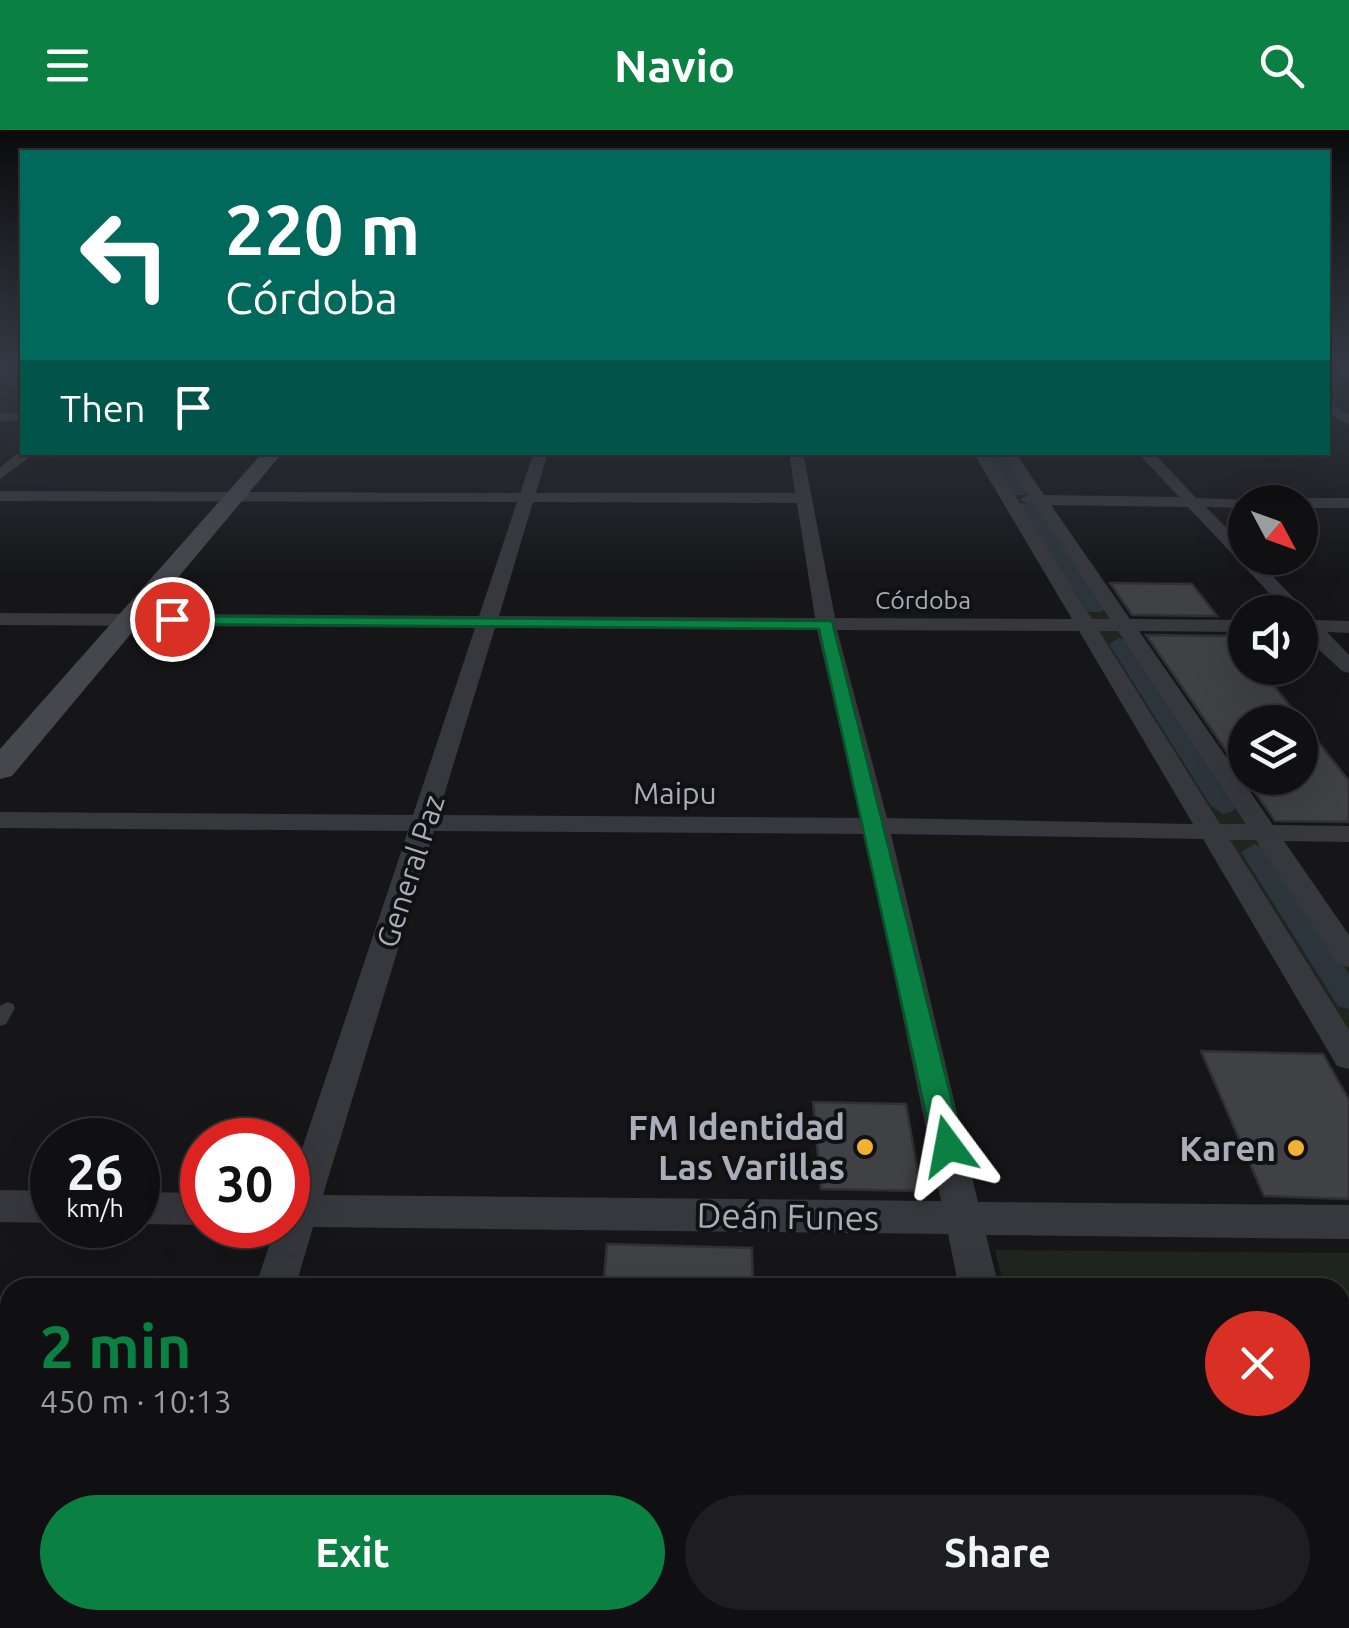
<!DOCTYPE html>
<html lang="en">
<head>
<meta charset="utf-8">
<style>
  body { margin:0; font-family:Ubuntu,sans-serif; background:#1e1e20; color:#f1f3f6; height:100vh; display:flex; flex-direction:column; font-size:38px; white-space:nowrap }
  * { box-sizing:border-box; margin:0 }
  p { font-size:32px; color:#9c9d9f }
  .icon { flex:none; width:55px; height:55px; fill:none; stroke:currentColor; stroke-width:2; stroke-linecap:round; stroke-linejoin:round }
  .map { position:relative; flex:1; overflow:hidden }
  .panel { position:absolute; left:0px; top:1148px; width:1350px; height:352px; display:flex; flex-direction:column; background:#101012; border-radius:30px 30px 0 0; box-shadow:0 10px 40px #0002,0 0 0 2px #303032 }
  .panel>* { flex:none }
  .guide { position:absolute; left:20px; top:20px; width:1310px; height:305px; border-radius:0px; box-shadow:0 10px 40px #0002,0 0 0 2px #303032; background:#00695c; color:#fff; overflow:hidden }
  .needle { width:65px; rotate:131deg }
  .tools { position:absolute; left:1228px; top:355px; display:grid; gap:20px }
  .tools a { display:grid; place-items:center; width:90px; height:90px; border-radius:50%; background:#101012; box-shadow:0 10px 40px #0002,0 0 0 2px #303032; font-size:50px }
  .speed { position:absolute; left:30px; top:988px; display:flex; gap:20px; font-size:50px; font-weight:700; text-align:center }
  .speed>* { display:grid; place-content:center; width:130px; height:130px; border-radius:50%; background:#101012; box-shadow:0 10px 40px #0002,0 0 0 2px #303032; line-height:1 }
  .speed small { font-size:25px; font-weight:400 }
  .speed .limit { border:15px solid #d22; background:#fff; color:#111 }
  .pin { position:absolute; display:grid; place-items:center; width:85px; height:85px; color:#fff; margin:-42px; border:5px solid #fff; border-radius:50%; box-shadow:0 2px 10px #0007 }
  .me { position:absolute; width:110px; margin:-55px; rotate:347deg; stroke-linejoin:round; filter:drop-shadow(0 0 8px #0008) }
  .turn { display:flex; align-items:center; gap:35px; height:210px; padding:0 40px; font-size:45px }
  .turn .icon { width:130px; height:130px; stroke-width:2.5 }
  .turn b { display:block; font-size:70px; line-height:85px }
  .then { display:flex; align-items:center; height:95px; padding:0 40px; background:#0003; gap:20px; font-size:38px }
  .round { display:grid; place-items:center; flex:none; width:105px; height:105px; border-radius:52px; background:#1e1e20 }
  .overview { display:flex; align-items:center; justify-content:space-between; height:170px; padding:0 40px }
  h1 { font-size:60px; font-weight:700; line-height:75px; color:#0b8043 }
  .cta { display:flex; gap:20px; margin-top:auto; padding:20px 40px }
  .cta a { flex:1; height:115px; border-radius:60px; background:#0b8043; color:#fff; font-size:40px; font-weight:700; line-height:115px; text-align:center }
  .cta a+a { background:#1e1e20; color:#f1f3f6 }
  header { display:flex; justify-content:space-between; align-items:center; height:130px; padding:0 40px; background:#0b8043; color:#fff; font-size:45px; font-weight:700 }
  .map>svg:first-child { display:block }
  .green { fill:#1e261f }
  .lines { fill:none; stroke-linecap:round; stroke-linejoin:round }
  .canal { fill:#2c353c; fill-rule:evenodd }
  .building { fill:#404145; stroke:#303034; stroke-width:2.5; fill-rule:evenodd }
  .service { fill:#37383d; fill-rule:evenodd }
  .minor { fill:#37383d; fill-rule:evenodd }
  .secondary { fill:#45474d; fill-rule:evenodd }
  .route { fill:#0b8043; stroke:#07532c; stroke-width:2.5 }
  .poi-dot { fill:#f2b134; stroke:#111113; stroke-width:4 }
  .labels { text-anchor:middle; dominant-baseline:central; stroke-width:8; stroke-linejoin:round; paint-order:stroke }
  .far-street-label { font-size:25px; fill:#a8adb8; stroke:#111113 }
  .street-label { font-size:30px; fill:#a8adb8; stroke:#111113 }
  .near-poi-label { font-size:35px; font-weight:bold; fill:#a8adb8; stroke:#111113; text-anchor:end }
  .near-street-label { font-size:35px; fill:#a8adb8; stroke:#111113 }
</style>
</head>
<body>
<header><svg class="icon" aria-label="menu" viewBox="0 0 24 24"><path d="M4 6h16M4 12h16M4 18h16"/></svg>Navio<svg class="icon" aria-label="search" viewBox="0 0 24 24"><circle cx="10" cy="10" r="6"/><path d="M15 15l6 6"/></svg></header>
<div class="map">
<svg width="1349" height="1498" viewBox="0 0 1349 1498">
  <rect width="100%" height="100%" fill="#161618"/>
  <g class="green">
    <path d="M984 323H1005L1349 836V913Z"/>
    <path d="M995 1120 1349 1123V1394H1340V1158L1004 1157Z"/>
    <path d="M1340 1401H1349V1498H1108L1106 1490H1340Z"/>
    <path d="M522 1490H778V1498L522 1493Z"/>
  </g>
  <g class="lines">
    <g class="canal">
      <path d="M987 322H1002L1027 362 1025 365H1013Z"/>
      <path d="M1022 373H1034L1105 478 1102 482H1088L1020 376Z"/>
      <path d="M1119 508 1126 510 1237 676 1233 681 1224 684 1211 676 1109 514Z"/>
      <path d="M1254 714 1263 716 1349 844V879L1338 876 1241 722Z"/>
    </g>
  </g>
  <g class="building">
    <path d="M1110 453 1192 454 1217 486 1132 485Z"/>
    <path d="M1146 505 1235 506 1245 519V538H1260L1349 651V692L1275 691ZM1245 592H1300V648H1245Z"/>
    <path d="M1201 921 1323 924 1349 970V1069L1264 1066Z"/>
    <path d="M813 972 906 974 921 1061 821 1059Z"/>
    <path d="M607 1114 752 1118 753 1158H603Z"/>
  </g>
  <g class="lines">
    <path class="service" d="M7 872 13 874 15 878 6 894 0 896V876Z"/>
    <g class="minor">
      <path d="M1349 240V248L1328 247V241Z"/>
      <path d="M1328 273 1349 285V295L1328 283Z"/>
      <rect x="0" y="283" width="22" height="8"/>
      <path d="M22 320 36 322 0 349V337Z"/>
      <path d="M534 322H548L536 363H795L789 322H803L835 488 1072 489 973 322H988L1092 489H1110L1035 375 1019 370 1028 365 1000 322H1015L1044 365 1179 367 1137 322H1153L1196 368 1251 370 1253 372H1245V378L1206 377 1245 417V428H1255L1315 490 1349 491V503L1327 502 1349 525V543L1342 541 1300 502V482H1287L1188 377 1051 375 1130 489 1245 490V502L1139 501 1273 695 1349 696V712L1284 711 1349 805V837L1338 834 1256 710H1230L1349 900V939L1337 936 1203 709 891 704 978 1072 1349 1075V1109L986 1105 999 1158H959L948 1104 313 1097 295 1158H255L276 1095H288V1061L408 701 0 698V682L413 685 475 498 0 495V483L479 486 517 372 0 371V361L520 363ZM533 372 797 373 815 488 499 486ZM495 498 817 500 861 688 438 685ZM837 500 1079 501 1193 694 887 688ZM1099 501H1118L1246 694H1220ZM434 701 865 704 941 1071 323 1065Z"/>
      <path d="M1300 368H1349V378H1300V372H1292Z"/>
      <path d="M0 1060 52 1061V1093L0 1092Z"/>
      <path d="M138 1062 202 1063V1095L138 1094Z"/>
      <rect x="1340" y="1377" width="9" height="48"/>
      <path d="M142 1490H192L189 1498H139Z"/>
      <path d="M1028 1490H1078L1080 1498H1030Z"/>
    </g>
    <path class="secondary" d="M263 322H283L12 646 0 649V619Z"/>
  </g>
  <linearGradient id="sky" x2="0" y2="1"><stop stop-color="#0c0c0d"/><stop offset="0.53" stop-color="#363c48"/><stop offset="1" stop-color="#363c48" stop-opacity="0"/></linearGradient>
  <rect width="1349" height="448" fill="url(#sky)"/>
  <path class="route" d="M166 486 832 491 963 1016 958 1025 948 1028 938 1025 933 1016 819 499 172 494 163 489Z"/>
  <g class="poi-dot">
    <circle cx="865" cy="1017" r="10"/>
    <circle cx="1296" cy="1018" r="10"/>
  </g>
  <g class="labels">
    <g class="far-street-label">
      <text x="923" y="470">Córdoba</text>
    </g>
    <g class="street-label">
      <text x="675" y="663">Maipu</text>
      <text transform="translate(410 741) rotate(-72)">General Paz</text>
    </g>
    <g class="near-poi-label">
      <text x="845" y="997">FM Identidad<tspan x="845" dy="40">Las Varillas</tspan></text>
      <text x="1276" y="1018">Karen</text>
    </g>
    <g class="near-street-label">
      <text transform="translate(788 1086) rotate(1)">Deán Funes</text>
    </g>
  </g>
</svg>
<div class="tools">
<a><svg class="needle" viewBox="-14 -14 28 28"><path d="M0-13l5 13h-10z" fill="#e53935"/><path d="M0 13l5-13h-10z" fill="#9c9d9f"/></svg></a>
<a><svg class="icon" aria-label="sound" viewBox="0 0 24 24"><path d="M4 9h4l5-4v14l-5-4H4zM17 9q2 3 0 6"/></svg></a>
<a><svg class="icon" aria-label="layers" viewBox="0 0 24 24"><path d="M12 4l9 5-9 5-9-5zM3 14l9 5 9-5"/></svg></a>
</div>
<div class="speed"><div>26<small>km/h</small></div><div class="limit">30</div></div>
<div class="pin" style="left:172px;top:489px;background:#d93025"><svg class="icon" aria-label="arrive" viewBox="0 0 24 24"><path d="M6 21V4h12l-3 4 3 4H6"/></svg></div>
<svg class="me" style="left:948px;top:1016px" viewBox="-20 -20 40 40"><path d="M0-17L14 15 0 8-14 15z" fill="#0b8043" stroke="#fff" stroke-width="4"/></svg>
<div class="guide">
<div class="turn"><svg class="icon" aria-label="left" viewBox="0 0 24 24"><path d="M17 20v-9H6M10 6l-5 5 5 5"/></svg><div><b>220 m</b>Córdoba</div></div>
<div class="then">Then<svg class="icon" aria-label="arrive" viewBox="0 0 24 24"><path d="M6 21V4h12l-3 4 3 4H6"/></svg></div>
</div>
<section class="panel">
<div class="overview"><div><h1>2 min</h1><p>450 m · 10:13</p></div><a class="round" style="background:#d93025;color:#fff"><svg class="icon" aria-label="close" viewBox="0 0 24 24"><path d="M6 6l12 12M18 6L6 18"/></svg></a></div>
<div class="cta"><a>Exit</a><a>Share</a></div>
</section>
</div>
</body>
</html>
